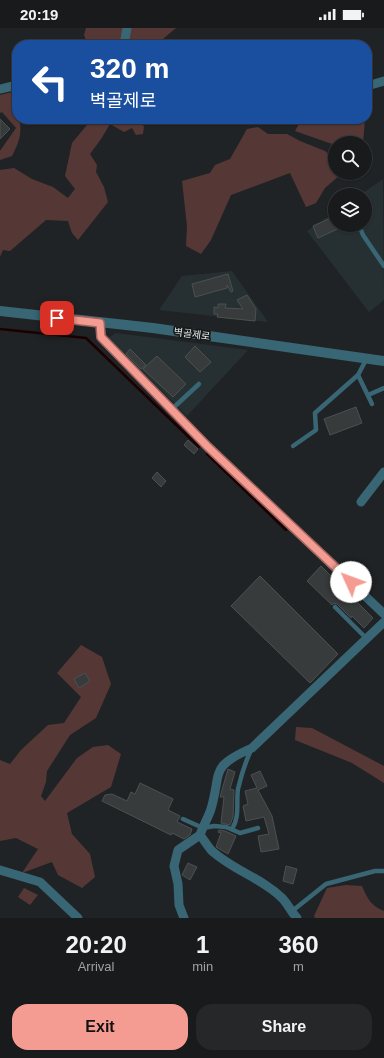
<!DOCTYPE html>
<html lang="en">
<head>
<meta charset="utf-8">
<style>
  body { margin:0; font-family:Arial,"Noto Sans KR",sans-serif; background:#252729; color:#f1f3f6; height:100vh; display:flex; flex-direction:column; font-size:15px; white-space:nowrap }
  * { box-sizing:border-box; margin:0 }
  p { font-size:13px; color:#9fa1a3 }
  .icon { flex:none; width:22px; height:22px; fill:none; stroke:currentColor; stroke-width:2; stroke-linecap:round; stroke-linejoin:round }
  .map { position:relative; height:890px; overflow:hidden }
  .details { display:flex; flex-direction:column; background:#181a1c; flex:1 }
  .details>* { flex:none }
  .top-card { position:absolute; left:12px; top:12px; width:360px; height:84px; border-radius:16px; box-shadow:0 1px 3px #0004,0 0 0 1px #36383b; background:#1a4fa0; color:#fff; overflow:hidden }
  .fabs { position:absolute; left:328px; top:108px; display:grid; gap:8px }
  .fabs a { display:grid; place-items:center; width:44px; height:44px; border-radius:50%; background:#181a1c; box-shadow:0 1px 3px #0004,0 0 0 1px #36383b; font-size:20px }
  .pin { position:absolute; display:grid; place-items:center; width:34px; height:34px; color:#fff; margin:-17px; border-radius:8px; box-shadow:0 2px 6px #0006 }
  .me { position:absolute; width:44px; margin:-22px; rotate:313deg; stroke-linejoin:round; filter:drop-shadow(0 0 3px #0008) }
  .turn { display:flex; align-items:center; gap:14px; height:84px; padding:0 12px; font-size:18px }
  .turn .icon { width:52px; height:52px; stroke-width:2.5 }
  .turn b { display:block; font-size:28px; line-height:34px }
  .eta { display:flex; justify-content:space-evenly; align-items:center; height:68px; text-align:center }
  .eta b { font-size:24px; font-weight:700; line-height:28px }
  .action { display:flex; gap:8px; margin-top:auto; padding:8px 12px }
  .action a { flex:1; height:46px; border-radius:16px; background:#f59c92; color:#111; font-size:16px; font-weight:700; line-height:46px; text-align:center }
  .action a+a { background:#252729; color:#f1f3f6 }
  .status { display:flex; justify-content:space-between; align-items:center; height:28px; padding:0 20px; background:#181a1c; direction:ltr }
  .status svg { height:11px; fill:currentColor }
  .map>svg:first-child { display:block }
  .built { fill:#263033 }
  .green { fill:#553835 }
  .lines { fill:none; stroke-linecap:round; stroke-linejoin:round }
  .stream { stroke:#1c0000; stroke-width:2.5 }
  .building { fill:#383b3c; stroke:#4c5051 }
  .service { stroke:#386675; stroke-width:4.5 }
  .minor { stroke:#386675; stroke-width:9 }
  .tertiary { stroke:#386675; stroke-width:10 }
  .route-casing { stroke:#9f655f; stroke-width:10 }
  .route { stroke:#f59c92; stroke-width:7 }
  .labels { text-anchor:middle; dominant-baseline:central; stroke-width:3.5; stroke-linejoin:round; paint-order:stroke }
  .street-label { font-size:10px; fill:#e4e6e7; stroke:#171a1b }
</style>
</head>
<body>
<div class="status"><b>20:19</b><svg viewBox="0 0 49 12"><path d="M0 12V9h3v3zM5 12V6h3v6zM10 12V3h3v9zM15 12V0h3v12zM26 1h20v11H26zM47 4h2v5h-2z"/></svg></div>
<div class="map">
<svg width="384" height="890" viewBox="0 0 384 890">
  <rect width="100%" height="100%" fill="#202325"/>
  <g class="built">
    <path d="M383 151 384 272 369 284 307 203 335 184V197H365V167H360Z"/>
    <path d="M232 243 268 294 159 282 182 248Z"/>
    <path d="M116 305 248 322 187 388 108 310Z"/>
  </g>
  <g class="green">
    <path d="M86 0H124L121 17H88L84 7Z"/>
    <path d="M130 0H176L164 10 159 17H127Z"/>
    <path d="M13 64 17 66V91H19C23 105 18 116 12 128L0 132V123L16 100 2 84 0 85V67Z"/>
    <path d="M92 91H137L136 94 144 98 143 106 136 107 132 100 124 104 110 96 101 111 90 126 97 137 96 144 104 159 108 174 78 212 72 205 68 193 46 192 10 223 3 222 0 229V142L14 140 32 151 53 159 68 170 75 161 65 148 72 115Z"/>
    <path d="M316 91H365L363 115H335V117L295 103 300 94 311 95Z"/>
    <path d="M258 99 268 106H287L300 113 325 123 335 131V145H340V147L325 160 316 175 306 179 290 145 231 167 211 212 201 226 186 218 187 198 182 153 210 145 215 137 230 131 247 101Z"/>
    <path d="M81 617 102 629 111 656 96 690 70 707 47 743 46 754 41 768 45 773 77 730 93 719 108 717 121 726 111 759 67 785 72 806 90 826 95 849 82 860 58 847 52 834 22 845 38 821 16 810 0 813V732L10 736 21 722 48 697 64 695 81 669 57 645Z"/>
    <path d="M296 699 312 700 384 738V755L352 735 295 712Z"/>
    <path d="M346 857 362 858C367 870 371 878 384 883V890H315L314 888 327 860Z"/>
    <path d="M24 860 38 867 30 877 18 869Z"/>
  </g>
  <g class="lines">
    <g class="stream">
      <path d="M0 301 86 310 199 419"/>
      <path d="M207 426 286 502"/>
    </g>
  </g>
  <g class="building">
    <path d="M0 91 10 101 0 111Z"/>
    <path d="M335 188V197H346L318 210 313 198Z"/>
    <path d="M228 246 233 263 231 264 227 257V260L195 269 192 256Z"/>
    <path d="M247 267 256 281 255 293 217 289 218 286H214V279L218 280V276H226L225 280 243 281 237 272Z"/>
    <path d="M195 318 211 334 200 344 185 329Z"/>
    <path d="M130 321 146 337 141 341 126 326Z"/>
    <path d="M157 328 186 356 173 369 143 341Z"/>
    <path d="M356 379 362 395 330 407 324 391Z"/>
    <path d="M188 412 198 421 194 426 184 417Z"/>
    <path d="M157 444 166 453 161 459 152 450Z"/>
    <path d="M321 538 373 590 364 600 352 588 351 590 337 576 334 575 332 577 307 553Z"/>
    <path d="M260 548 338 626 310 655 231 578Z"/>
    <path d="M85 645 90 653 79 660 74 651Z"/>
    <path d="M228 741 235 744 230 761 234 762 233 789 230 797 221 795 224 769H220Z"/>
    <path d="M260 743 267 758 258 762 272 788 279 821 261 824 258 808 269 806 264 789 246 793 243 778 248 776 245 763 257 760 251 747Z"/>
    <path d="M140 755 173 771 168 782 180 788 177 794 192 801 190 807 184 811 172 805 171 807 102 773 105 767 112 766 127 773 131 764 135 766Z"/>
    <path d="M219 802 225 803 236 808 228 826 216 819 221 805 218 804Z"/>
    <path d="M188 835 197 839 190 852 182 847Z"/>
    <path d="M286 838 297 841 293 856 283 853Z"/>
  </g>
  <g class="lines">
    <g class="service">
      <path d="M359 197 363 207 384 238"/>
      <path d="M367 330 358 347 372 376"/>
      <path d="M368 367 384 360"/>
      <path d="M172 381 199 356"/>
      <path d="M293 418 316 402 315 385 358 347"/>
      <path d="M335 579 367 611"/>
      <path d="M183 791 203 800 214 798 226 799 240 805 258 800"/>
      <path d="M232 801C240 789 236 775 238 761 241 748 245 735 251 722"/>
      <path d="M291 884 326 856 375 843H384"/>
    </g>
    <g class="minor">
      <path d="M124 17 127 0"/>
      <path d="M367 58 384 53"/>
      <path d="M0 61 13 58 17 60"/>
      <path d="M100 295 101 309 207 418 384 586"/>
      <path d="M361 474 384 444"/>
      <path d="M0 842 40 854 78 890"/>
      <path d="M184 890 179 877 178 856 174 838 178 822 200 807"/>
      <path d="M297 890C291 884 288 876 282 870 262 850 232 842 211 822 207 817 204 812 200 807 203 798 208 790 211 781 222 743 209 739 252 720L384 594"/>
    </g>
    <path class="tertiary" d="M0 283 153 300 384 333"/>
  </g>
  <g class="lines">
    <defs>
      <path id="route" d="M57 290 100 295 101 309 207 418 351 554"/>
    </defs>
    <use href="#route" class="route-casing"/>
    <use href="#route" class="route"/>
  </g>
  <g class="labels">
    <g class="street-label">
      <text transform="translate(192 306) rotate(8)">벽골제로</text>
    </g>
  </g>
</svg>
<div class="fabs">
<a><svg class="icon" aria-label="search" viewBox="0 0 24 24"><circle cx="10" cy="10" r="6"/><path d="M15 15l6 6"/></svg></a>
<a><svg class="icon" aria-label="layers" viewBox="0 0 24 24"><path d="M12 4l9 5-9 5-9-5zM3 14l9 5 9-5"/></svg></a>
</div>
<div class="pin" style="left:57px;top:290px;background:#d93025"><svg class="icon" aria-label="arrive" viewBox="0 0 24 24"><path d="M6 21V4h12l-3 4 3 4H6"/></svg></div>
<svg class="me" style="left:351px;top:554px" viewBox="-20 -20 40 40"><circle r="19" fill="#fff"/><path d="M0-13L10 11 0 6-10 11z" fill="#f59c92"/></svg>
<div class="top-card">
<div class="turn"><svg class="icon" aria-label="left" viewBox="0 0 24 24"><path d="M17 20v-9H6M10 6l-5 5 5 5"/></svg><div><b>320 m</b>벽골제로</div></div>
</div>
</div>
<section class="details">
<div class="eta">
<div><b>20:20</b><p>Arrival</p></div>
<div><b>1</b><p>min</p></div>
<div><b>360</b><p>m</p></div>
</div>
<div class="action"><a>Exit</a><a>Share</a></div>
</section>
</body>
</html>
